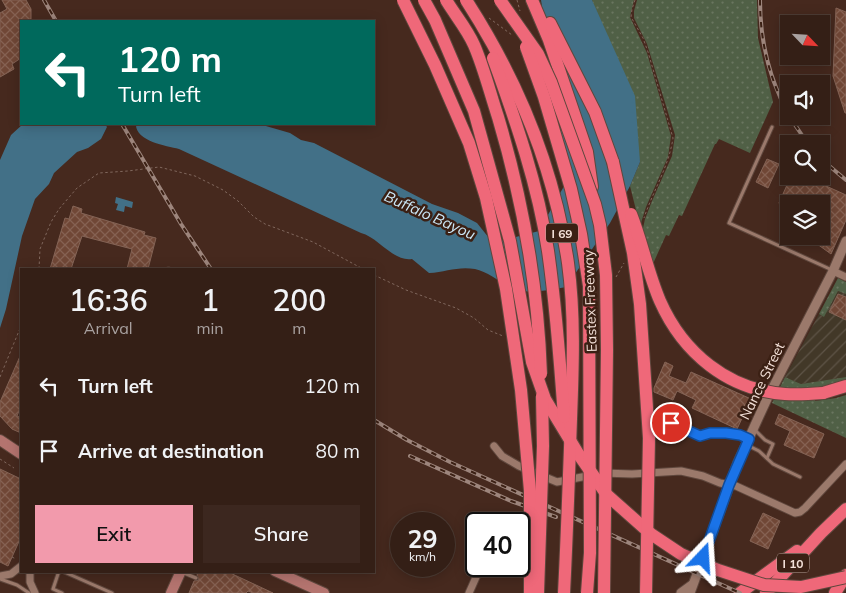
<!DOCTYPE html>
<html lang="en">
<head>
<meta charset="utf-8">
<style>
  body { margin:0; font-family:Mulish,sans-serif; background:#3c271f; color:#f1f3f6; height:100vh; display:flex; flex-direction:column; font-size:19px; white-space:nowrap }
  * { box-sizing:border-box; margin:0 }
  p { font-size:16px; color:#a9a2a1 }
  .icon { flex:none; width:28px; height:28px; fill:none; stroke:currentColor; stroke-width:2; stroke-linecap:round; stroke-linejoin:round }
  .map { position:relative; flex:1; overflow:hidden }
  .side { position:absolute; left:20px; top:268px; width:355px; height:305px; display:flex; flex-direction:column; background:#341f16; border-radius:0px; box-shadow:0 2px 12px #0003,0 0 0 1px #4e3d35 }
  .side>* { flex:none }
  .banner { position:absolute; left:20px; top:20px; width:355px; height:105px; border-radius:0px; box-shadow:0 2px 12px #0003,0 0 0 1px #4e3d35; background:#00695c; color:#fff; overflow:hidden }
  .needle { width:32px; rotate:115deg }
  .tools { position:absolute; left:780px; top:15px; display:grid; gap:10px }
  .tools a { display:grid; place-items:center; width:50px; height:50px; border-radius:0px; background:#341f16; box-shadow:0 2px 12px #0003,0 0 0 1px #4e3d35; font-size:25px }
  .speed { position:absolute; left:390px; top:512px; display:flex; gap:10px; font-size:25px; font-weight:700; text-align:center }
  .speed>* { display:grid; place-content:center; width:65px; height:65px; border-radius:50%; background:#341f16; box-shadow:0 2px 12px #0003,0 0 0 1px #4e3d35; line-height:1 }
  .speed small { font-size:12px; font-weight:400 }
  .speed .limit { border:2px solid #111; border-radius:8px; background:#fff; color:#111 }
  .pin { position:absolute; display:grid; place-items:center; width:42px; height:42px; color:#fff; margin:-21px; border:2px solid #fff; border-radius:50%; box-shadow:0 1px 5px #0007 }
  .me { position:absolute; width:55px; margin:-28px; rotate:20deg; stroke-linejoin:round; filter:drop-shadow(0 0 4px #0008) }
  .turn { display:flex; align-items:center; gap:18px; height:105px; padding:0 15px; font-size:22px }
  .turn .icon { width:65px; height:65px; stroke-width:2.5 }
  .turn b { display:block; font-size:35px; line-height:42px }
  .eta { display:flex; justify-content:space-evenly; align-items:center; height:85px; text-align:center }
  .eta b { font-size:30px; font-weight:600; line-height:35px }
  .button { display:flex; gap:10px; margin-top:auto; padding:10px 15px }
  .button a { flex:1; height:58px; border-radius:0px; background:#f29aac; color:#111; font-size:20px; font-weight:600; line-height:58px; text-align:center }
  .button a+a { background:#3c271f; color:#f1f3f6 }
  ul { padding:0; list-style:none }
  li { display:flex; align-items:center; gap:15px; height:65px; padding:0 15px }
  li div { flex:1 }
  li b { display:block; font-size:19px }
  li em { font-style:normal }
  .map>svg:first-child { display:block }
  .industrial { fill:url(#industrial-furrows) }
  .grass { fill:url(#grass-dots) }
  .water { fill:#427087 }
  .building { fill:url(#building-cross-hatch); stroke:#846355 }
  .lines { fill:none; stroke-linecap:round; stroke-linejoin:round }
  .service-casing { stroke:#5f473d; stroke-width:5 }
  .minor-casing { stroke:#5f473d; stroke-width:9 }
  .tertiary-casing { stroke:#5f473d; stroke-width:11 }
  .secondary-casing { stroke:#5f473d; stroke-width:12 }
  .motorway-casing { stroke:#5f473d; stroke-width:14 }
  .path { stroke:#80675d; stroke-width:1; stroke-dasharray:2.5 2.5; stroke-linecap:butt }
  .service { stroke:#9b796b; stroke-width:3 }
  .minor { stroke:#9b796b; stroke-width:7 }
  .tertiary { stroke:#9b796b; stroke-width:9 }
  .secondary { stroke:#b4746f; stroke-width:10 }
  .motorway { stroke:#ef6879; stroke-width:12 }
  .rail-casing { stroke:#9d857c; stroke-width:4 }
  .rail { stroke:#3b2014; stroke-width:2; stroke-dasharray:5.5; stroke-linecap:butt }
  .motorway-bridge-casing { stroke:#5f473d; stroke-width:14; stroke-linecap:butt }
  .motorway-bridge { stroke:#ef6879; stroke-width:12 }
  .route-casing { stroke:#114b97; stroke-width:12 }
  .route { stroke:#1a73e8; stroke-width:9 }
  .labels { text-anchor:middle; dominant-baseline:central; stroke-width:5; stroke-linejoin:round; paint-order:stroke }
  .shield { fill:#3b2014; stroke:#bca79e; stroke-width:1 }
  .shield-label { font-size:12px; font-weight:bold; fill:#f4e1d9 }
  .street-label { font-size:14px; fill:#f4e1d9; stroke:#3b2014 }
  .water-label { font-size:15px; font-style:italic; fill:#cbe8f8; stroke:#3b2014 }
</style>
</head>
<body>
<div class="map">
<svg width="846" height="593" viewBox="0 0 846 593">
  <defs>
    <pattern id="industrial-furrows" width="10" height="10" patternUnits="userSpaceOnUse" patternTransform="scale(1.25)"><rect width="10" height="10" fill="#423828"/><path d="M-1 1l2-2M0 10L10 0M9 11l2-2" fill="none" stroke="#5e5447"/></pattern>
    <pattern id="grass-dots" width="8" height="8" patternUnits="userSpaceOnUse" patternTransform="scale(1.25)"><rect width="8" height="8" fill="#506046"/><path d="M2 2h.1M6 6h.1" fill="none" stroke="#6a7660" stroke-width="1.8" stroke-linecap="round"/></pattern>
    <pattern id="building-cross-hatch" width="8" height="8" patternUnits="userSpaceOnUse" patternTransform="scale(1.25)"><rect width="8" height="8" fill="#704736"/><path d="M0 0l8 8M0 8l8-8" fill="none" stroke="#856152"/></pattern>
  </defs>
  <rect width="100%" height="100%" fill="#46291e"/>
  <path class="industrial" d="M838 291 846 294V377L801 384 785 377 819 314 824 317Z"/>
  <g class="grass">
    <path d="M592 0H634L630 17 647 53 671 136 668 157 646 207 640 226 630 186 640 162Z"/>
    <path d="M637 0H757L758 38 773 102 750 153 719 139 716 144H715L682 216 679 215 669 236 666 235 652 266 642 233 645 219 652 201 672 156 675 135 647 44 634 18V11Z"/>
    <path d="M838 278 846 282V294L838 291 824 317 819 314Z"/>
    <path d="M785 377 801 384 846 377V384L816 390 815 401 836 398 846 395V438L772 403Z"/>
  </g>
  <g class="water">
    <path d="M541 0H592L635 96 640 162 630 186 610 223 566 287C553 289 537 293 524 291 507 290 491 272 475 269 458 266 446 272 429 273L412 259C393 262 378 237 361 233L179 149C166 146 135 141 136 124H259L290 133 301 140 314 143 432 204 458 213 477 223 493 243 539 231 568 179Z"/>
    <path d="M23 124H105L107 127 101 139 88 148 77 152 54 173 49 184 35 199 22 236 6 309 0 328V160L11 135Z"/>
    <path d="M116 197 133 202 132 208 125 206 124 212 116 210 118 204 115 203Z"/>
  </g>
  <g class="building">
    <path d="M2 0H26L31 9V21H21V58L12 64 14 69 0 77V13L7 9Z"/>
    <path d="M836 8 846 12V113H845L833 76Z"/>
    <path d="M767 159 779 164 768 188 756 182Z"/>
    <path d="M791 176H804L846 195V220L831 254 806 236H821V204H789V217L779 203Z"/>
    <path d="M73 206 82 209 81 213 145 232 144 235 156 238 148 269H127L132 249 82 236 71 269H50L65 218 69 219Z"/>
    <path d="M838 294 846 297V320L829 312Z"/>
    <path d="M21 354V406L17 416 21 418V433L12 429 0 416V402Z"/>
    <path d="M665 362 673 366 669 376 686 383 691 372 751 399 737 429 692 408 696 400 677 391 673 400 654 392V388Z"/>
    <path d="M779 414 824 434 814 458 784 445 790 431 775 424Z"/>
    <path d="M0 469 21 479V537L8 566 0 562Z"/>
    <path d="M763 513 780 521 768 549 750 541Z"/>
    <path d="M199 571H226L273 593H253L248 591 246 593H189L194 581 199 580 197 575Z"/>
  </g>
  <g class="lines">
    <defs>
      <g id="service">
        <path d="M772 127 729 223 832 270"/>
        <path d="M168 269H169"/>
        <path d="M671 423 700 436 711 433H727L740 435 748 439"/>
        <path d="M755 430 765 440 773 444 767 458"/>
        <path d="M747 445 759 451 773 464 800 477"/>
        <path d="M59 571 53 589 62 593"/>
        <path d="M62 571 112 593"/>
        <path d="M184 573 196 578"/>
        <path d="M0 579 17 585 29 593"/>
      </g>
      <g id="minor">
        <path d="M833 271 846 277"/>
        <path d="M494 446 502 456 519 466 557 482 592 475"/>
        <path d="M603 473 632 474 681 471 703 476 720 483 736 486 795 513 800 512 805 508 846 464"/>
        <path d="M499 524 501 519"/>
        <path d="M30 571V582L35 593"/>
        <path d="M0 576 11 574 21 566"/>
        <path d="M469 593 481 566"/>
      </g>
      <g id="tertiary">
        <path d="M681 593 692 585"/>
        <path d="M690 593 738 462 767 399 833 271 846 241"/>
      </g>
      <g id="secondary">
        <path d="M0 440 21 454"/>
        <path d="M275 571 324 593"/>
        <path d="M171 593 181 571"/>
      </g>
      <g id="motorway">
        <path d="M532 0 549 40 587 152 592 187"/>
        <path d="M550 23 595 112 613 162"/>
        <path d="M823 393 846 386"/>
        <path d="M740 593 797 551"/>
        <path d="M766 593 821 533 846 509"/>
        <path d="M835 593 846 575"/>
      </g>
    </defs>
    <use href="#service" class="service-casing"/>
    <use href="#minor" class="minor-casing"/>
    <use href="#tertiary" class="tertiary-casing"/>
    <use href="#secondary" class="secondary-casing"/>
    <use href="#motorway" class="motorway-casing"/>
    <g class="path">
      <path d="M517 0 520 11"/>
      <path d="M635 0 632 9 631 17 643 38 648 52 673 138C669 166 653 191 644 218"/>
      <path d="M489 18 512 35"/>
      <path d="M39 269 40 249 51 222 59 209 77 188 99 173 128 171 159 167 195 176 223 190 238 201 254 217 265 224 313 242 363 269"/>
      <path d="M374 275 406 290 456 308 474 318 488 330 503 336"/>
      <path d="M616 277 624 263"/>
      <path d="M0 377 21 326"/>
      <path d="M0 459 14 468"/>
      <path d="M20 540 21 541"/>
      <path d="M12 557 16 559"/>
    </g>
    <use href="#service" class="service"/>
    <use href="#minor" class="minor"/>
    <use href="#tertiary" class="tertiary"/>
    <use href="#secondary" class="secondary"/>
    <use href="#motorway" class="motorway"/>
    <defs>
      <g id="rail">
        <path d="M44 0 56 21"/>
        <path d="M760 0C760 41 769 79 789 115"/>
        <path d="M789 116 808 144"/>
        <path d="M122 124 181 224 211 269"/>
        <path d="M821 159 846 180"/>
        <path d="M374 420 407 440 450 462 740 593"/>
        <path d="M410 456 511 501 556 517"/>
      </g>
    </defs>
    <use href="#rail" class="rail-casing"/>
    <use href="#rail" class="rail"/>
    <defs>
      <g id="motorway-bridge">
        <path d="M403 0 435 65 469 143 486 198 506 289 521 390 530 491V593"/>
        <path d="M424 0 435 20 474 111 510 241 532 362 545 399 579 455 607 495 651 534 681 554 718 570 764 585 801 587 846 577"/>
        <path d="M446 0C455 15 467 29 474 45 484 68 490 93 498 117 523 201 538 286 541 374"/>
        <path d="M466 0C519 82 554 167 568 263 575 314 573 367 571 419 569 477 567 535 564 593"/>
        <path d="M500 0 538 54 551 82 595 204 600 225 606 275 607 350 604 593"/>
        <path d="M526 47 544 97 571 189 581 234 589 286 590 553 587 593"/>
        <path d="M493 58C516 121 538 185 548 251 556 306 560 361 564 417"/>
        <path d="M613 162 633 253 640 304 649 438 646 593"/>
        <path d="M631 214C642 242 648 273 660 301 683 353 728 390 785 394 798 395 811 394 823 393"/>
        <path d="M538 593 543 446 542 396"/>
      </g>
    </defs>
    <use href="#motorway-bridge" class="motorway-bridge-casing"/>
    <use href="#motorway-bridge" class="motorway-bridge"/>
  </g>
  <g class="lines">
    <defs>
      <path id="route" d="M671 423 700 436 710 433H726L740 435 749 439 729 485 703 558"/>
    </defs>
    <use href="#route" class="route-casing"/>
    <use href="#route" class="route"/>
  </g>
  <g class="labels">
    <g class="shield">
      <rect x="546" y="223.5" width="32" height="19" rx="4"/>
      <rect x="777" y="553.5" width="32" height="19" rx="4"/>
    </g>
    <g class="shield-label">
      <text x="562" y="233">I 69</text>
      <text x="793" y="563">I 10</text>
    </g>
    <g class="street-label">
      <text transform="translate(590 301) rotate(-92)">Eastex Freeway</text>
      <text transform="translate(762 381) rotate(-64)">Nance Street</text>
    </g>
    <g class="water-label">
      <text transform="translate(430 215) rotate(24)">Buffalo Bayou</text>
    </g>
  </g>
</svg>
<div class="tools">
<a><svg class="needle" viewBox="-14 -14 28 28"><path d="M0-13l5 13h-10z" fill="#e53935"/><path d="M0 13l5-13h-10z" fill="#a9a2a1"/></svg></a>
<a><svg class="icon" aria-label="sound" viewBox="0 0 24 24"><path d="M4 9h4l5-4v14l-5-4H4zM17 9q2 3 0 6"/></svg></a>
<a><svg class="icon" aria-label="search" viewBox="0 0 24 24"><circle cx="10" cy="10" r="6"/><path d="M15 15l6 6"/></svg></a>
<a><svg class="icon" aria-label="layers" viewBox="0 0 24 24"><path d="M12 4l9 5-9 5-9-5zM3 14l9 5 9-5"/></svg></a>
</div>
<div class="speed"><div>29<small>km/h</small></div><div class="limit">40</div></div>
<div class="pin" style="left:671px;top:423px;background:#d93025"><svg class="icon" aria-label="arrive" viewBox="0 0 24 24"><path d="M6 21V4h12l-3 4 3 4H6"/></svg></div>
<svg class="me" style="left:703px;top:558px" viewBox="-20 -20 40 40"><path d="M0-17L14 15 0 8-14 15z" fill="#1a73e8" stroke="#fff" stroke-width="4"/></svg>
<div class="banner">
<div class="turn"><svg class="icon" aria-label="left" viewBox="0 0 24 24"><path d="M17 20v-9H6M10 6l-5 5 5 5"/></svg><div><b>120 m</b>Turn left</div></div>
</div>
<section class="side">
<div class="eta">
<div><b>16:36</b><p>Arrival</p></div>
<div><b>1</b><p>min</p></div>
<div><b>200</b><p>m</p></div>
</div>
<ul>
<li><svg class="icon" aria-label="left" viewBox="0 0 24 24"><path d="M17 20v-9H6M10 6l-5 5 5 5"/></svg><div><b>Turn left</b></div><em>120 m</em></li>
<li><svg class="icon" aria-label="arrive" viewBox="0 0 24 24"><path d="M6 21V4h12l-3 4 3 4H6"/></svg><div><b>Arrive at destination</b></div><em>80 m</em></li>
</ul>
<div class="button"><a>Exit</a><a>Share</a></div>
</section>
</div>
</body>
</html>
